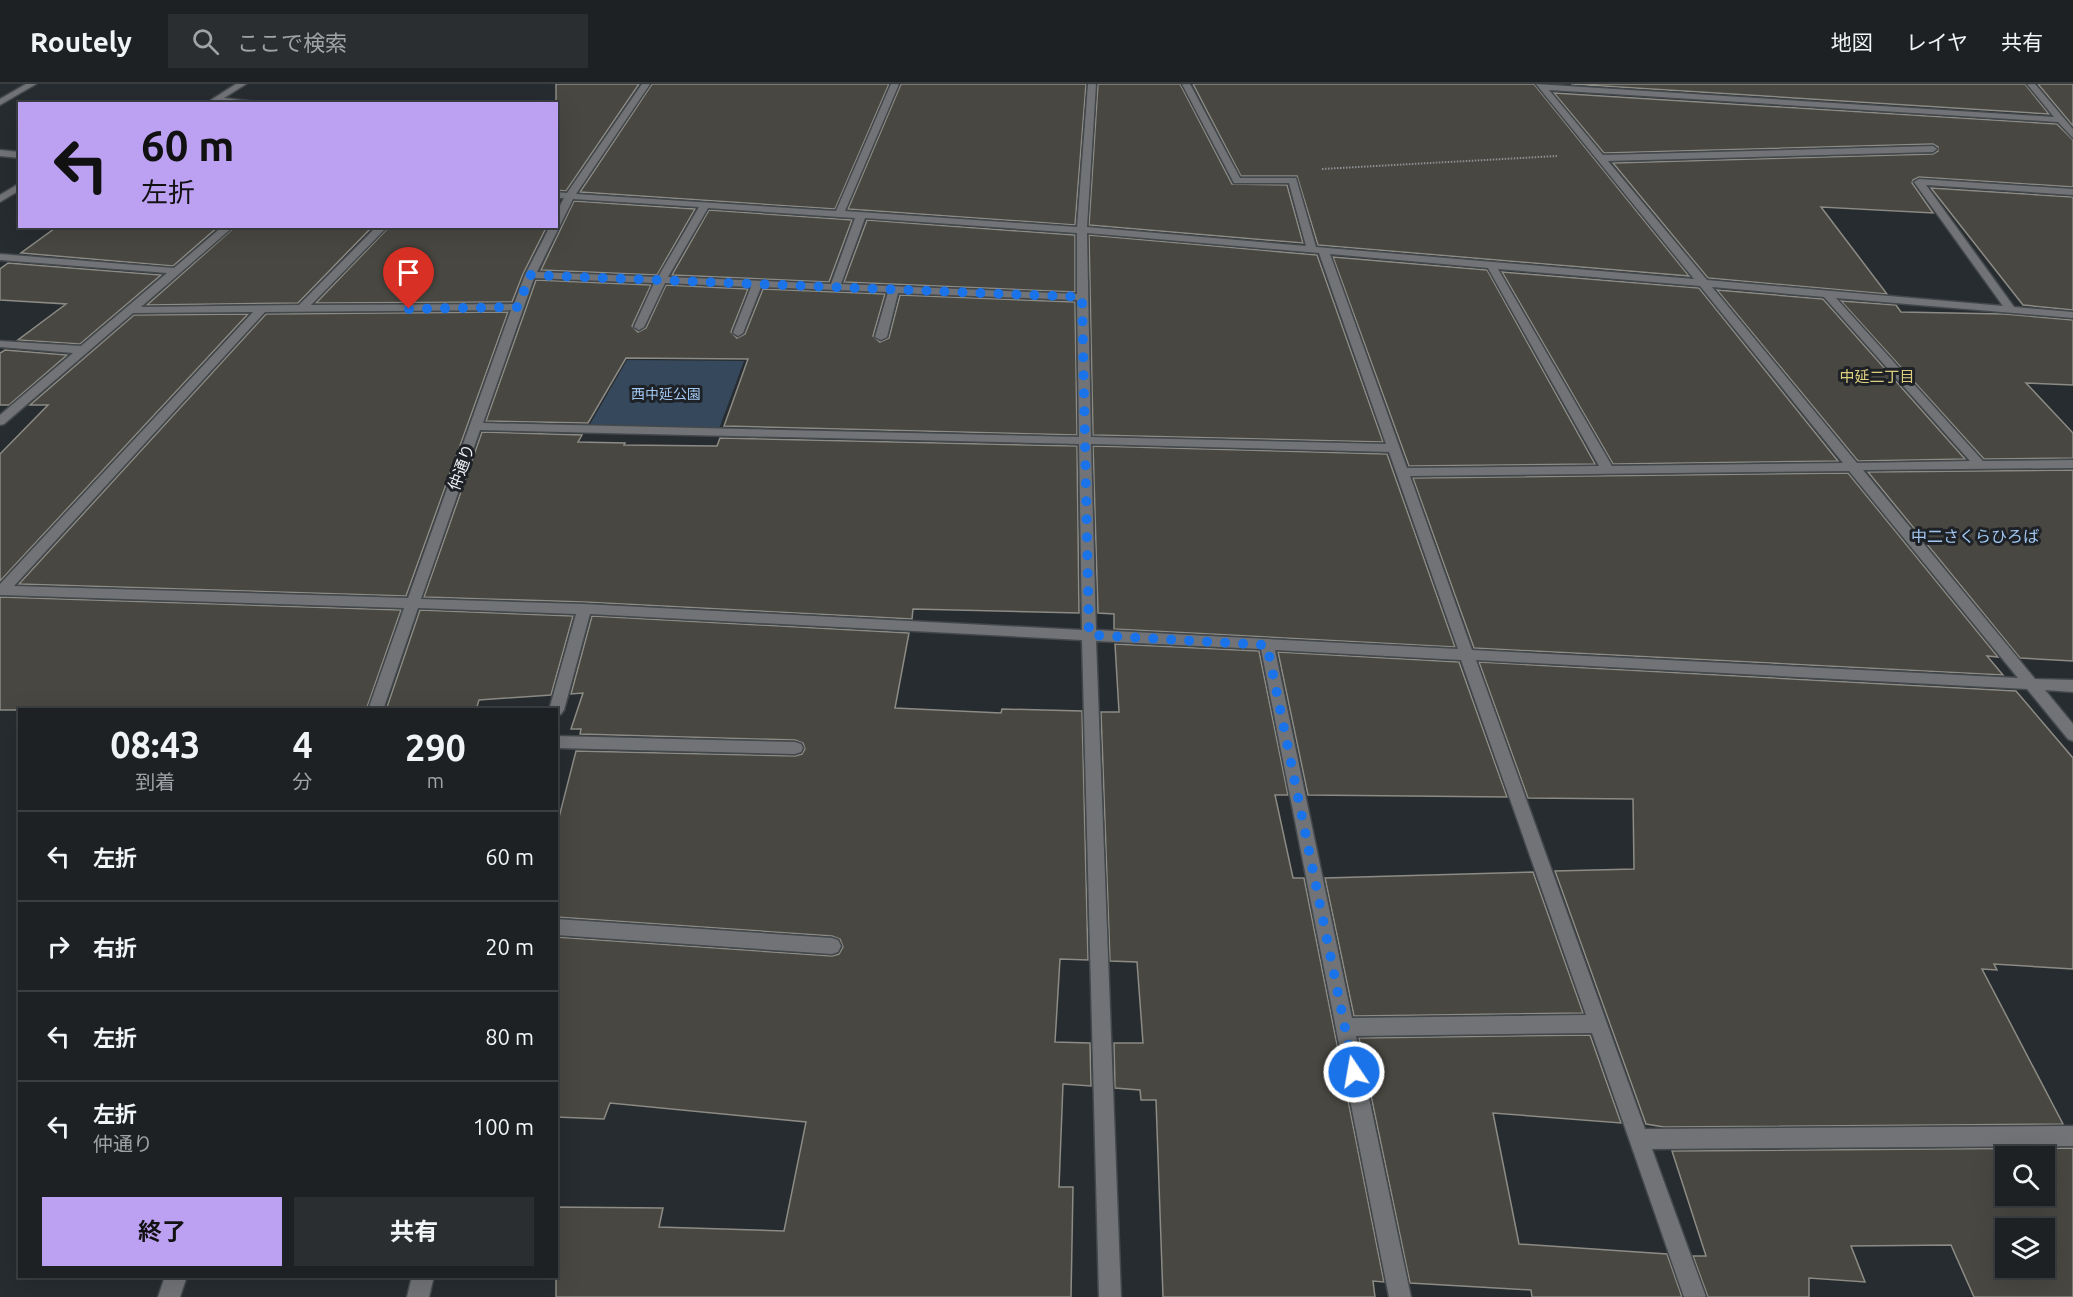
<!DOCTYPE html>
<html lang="ja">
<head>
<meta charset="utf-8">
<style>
  body { margin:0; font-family:Ubuntu,"Noto Sans JP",sans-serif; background:#2a2e31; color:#f1f3f6; height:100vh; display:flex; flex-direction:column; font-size:22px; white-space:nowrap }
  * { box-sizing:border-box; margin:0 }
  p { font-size:20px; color:#a0a3a6 }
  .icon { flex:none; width:33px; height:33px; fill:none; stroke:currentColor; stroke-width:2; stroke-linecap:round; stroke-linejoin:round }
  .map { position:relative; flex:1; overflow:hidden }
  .sheet { position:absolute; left:18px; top:624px; width:540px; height:570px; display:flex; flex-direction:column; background:#1d2124; border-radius:0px; box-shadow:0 6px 24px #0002,0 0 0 2px #3b3e41 }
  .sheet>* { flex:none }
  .top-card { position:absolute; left:18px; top:18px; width:540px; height:126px; border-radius:0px; box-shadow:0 6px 24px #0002,0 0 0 2px #3b3e41; background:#bca0f2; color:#111; overflow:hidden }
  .controls { position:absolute; left:1995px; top:1062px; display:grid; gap:12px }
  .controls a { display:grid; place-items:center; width:60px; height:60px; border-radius:0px; background:#1d2124; box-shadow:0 6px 24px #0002,0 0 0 2px #3b3e41; font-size:30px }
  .pin { position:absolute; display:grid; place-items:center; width:51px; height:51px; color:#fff; margin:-62px -26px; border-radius:50% 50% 50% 0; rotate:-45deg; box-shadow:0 0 6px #0007 }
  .pin .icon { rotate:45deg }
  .me { position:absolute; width:66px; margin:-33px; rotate:348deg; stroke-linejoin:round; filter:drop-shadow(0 0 4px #0008) }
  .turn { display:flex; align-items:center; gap:21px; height:126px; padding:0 24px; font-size:27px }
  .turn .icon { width:78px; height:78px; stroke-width:2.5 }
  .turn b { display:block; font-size:42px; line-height:51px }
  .eta { display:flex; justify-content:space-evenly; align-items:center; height:102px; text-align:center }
  .eta b { font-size:36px; font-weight:700; line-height:42px }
  .button { display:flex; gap:12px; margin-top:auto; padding:12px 24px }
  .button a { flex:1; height:69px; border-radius:0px; background:#bca0f2; color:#111; font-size:24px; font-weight:700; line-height:69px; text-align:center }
  .button a+a { background:#2a2e31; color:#f1f3f6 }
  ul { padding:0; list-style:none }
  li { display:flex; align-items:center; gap:18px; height:90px; padding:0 24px; border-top:2px solid #3b3e41 }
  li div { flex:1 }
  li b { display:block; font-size:22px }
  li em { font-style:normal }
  header { display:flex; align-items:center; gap:36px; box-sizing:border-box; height:84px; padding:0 30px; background:#1d2124; border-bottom:2px solid #3b3e41 }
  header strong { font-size:28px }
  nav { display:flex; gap:33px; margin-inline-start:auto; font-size:21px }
  .search { width:420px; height:54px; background:#2a2e31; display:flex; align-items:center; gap:15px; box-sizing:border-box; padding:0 21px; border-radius:0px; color:#a0a3a6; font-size:22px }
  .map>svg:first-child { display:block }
  .green { fill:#35485c }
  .building { fill:#494741; stroke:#8c8b84; stroke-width:1.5; fill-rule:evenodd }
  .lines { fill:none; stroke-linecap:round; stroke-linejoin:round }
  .minor-casing { stroke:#43484c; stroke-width:3 }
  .path { stroke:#8c9094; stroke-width:2; stroke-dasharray:1.5 1.5; stroke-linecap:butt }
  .minor { fill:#717376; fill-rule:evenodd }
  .route { stroke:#1a73e8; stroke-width:10; stroke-dasharray:0 18 }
  .labels { text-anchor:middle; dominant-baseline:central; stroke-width:6; stroke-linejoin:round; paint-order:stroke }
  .far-park-label { font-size:14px; fill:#a1c7f1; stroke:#1e2227 }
  .far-neighbourhood-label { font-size:15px; fill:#ddce80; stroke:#1e2227 }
  .street-label { font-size:16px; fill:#f0f3f6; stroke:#1e2227 }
  .park-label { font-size:16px; fill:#a1c7f1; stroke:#1e2227 }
</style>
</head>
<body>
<header>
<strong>Routely</strong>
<div class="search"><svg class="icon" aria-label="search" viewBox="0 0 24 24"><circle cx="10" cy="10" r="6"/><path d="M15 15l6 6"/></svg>ここで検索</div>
<nav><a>地図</a><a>レイヤ</a><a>共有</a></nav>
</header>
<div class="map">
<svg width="2073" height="1213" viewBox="0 0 2073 1213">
  <rect width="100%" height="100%" fill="#272c30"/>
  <path class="green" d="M627 276 744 277 719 345 589 342Z"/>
  <g class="building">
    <path d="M556 0H639L566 107 556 106Z"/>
    <path d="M652 0H889L835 125 580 108Z"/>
    <path d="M901 0H1086L1075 141 848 125Z"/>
    <path d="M1098 0H1180L1232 100 1287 101 1303 159 1089 141Z"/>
    <path d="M1193 0H1534L1689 192 1318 161 1297 92H1241Z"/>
    <path d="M1571 0H2025L2049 30Z"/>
    <path d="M2038 0H2073V42Z"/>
    <path d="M1554 9 2057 40 2073 56V103L1919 93 1913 96 1912 99 1933 129 1821 123 1887 210 1708 194 1613 79 1933 70 1938 67V63L1933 60 1604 69Z"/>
    <path d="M1931 104 2073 113V226L2023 221Z"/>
    <path d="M574 117 695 125 657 191 541 186Z"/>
    <path d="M709 126 839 135 852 136 829 198 672 191Z"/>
    <path d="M867 136 1075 151V208L844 198Z"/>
    <path d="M58 142H219L173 182 21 169Z"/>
    <path d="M236 142H373L298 219 147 221Z"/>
    <path d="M390 142H547L523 190 512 218 316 219Z"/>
    <path d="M1089 151 1317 171 1383 358 1093 351Z"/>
    <path d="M1333 173 1487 186 1595 380 1409 382Z"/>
    <path d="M8 179 161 191 80 260 18 256 66 220 0 216V185Z"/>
    <path d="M1502 188 1699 204 1838 377 1613 380Z"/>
    <path d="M536 196 651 201 632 242 638 248 646 244 666 201 748 205 731 248 737 254 745 250 763 205 885 210 873 252 880 258 889 254 900 211 1075 218 1077 351 724 342 748 275 626 274 588 339 486 337Z"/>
    <path d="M1717 206 1823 215 1965 375 1858 377Z"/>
    <path d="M1841 217 1896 221 1901 228 2004 230 2073 236V301L2026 299 2073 349V374L1984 375Z"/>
    <path d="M508 228 406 512 19 500 266 230Z"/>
    <path d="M248 230 0 497V370L48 321H30L134 231Z"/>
    <path d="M5 266 67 271 9 321H0V269Z"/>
    <path d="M482 348 582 351 578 358 625 359 624 361 717 362 720 354 1077 362 1079 529 913 525 912 535 584 518 424 513Z"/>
    <path d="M1093 362 1387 370 1455 563 1114 545V530L1098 529Z"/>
    <path d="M2073 386V577L2020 574 1868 388Z"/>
    <path d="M1848 389 1998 573 1987 572 2003 591 1474 564 1413 394Z"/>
    <path d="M0 513 401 526 366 626H0Z"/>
    <path d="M420 526 573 532 551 611 479 616 476 626H386Z"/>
    <path d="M592 532 909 549 895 624 1001 629 1002 625 1082 627 1088 876 1060 875 1055 958 1090 959 1091 1002 1063 1000 1059 1103H1073L1071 1213H556V1123L663 1124 659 1143 784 1147 806 1038 610 1019 604 1035 556 1033V853L832 872 839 870 843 863 840 855 832 852 556 833V745L576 667 795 672 802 670 805 665 803 659 795 656 580 650 581 645H571L583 609 571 610Z"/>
    <path d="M1115 560 1259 567 1288 711H1275L1293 794H1304L1384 1198 1373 1197 1375 1213H1163L1156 1016H1141L1140 1006 1115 1004 1114 959H1143L1137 878 1110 877 1101 628H1119Z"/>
    <path d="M1278 568 1459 578 1507 713 1308 711Z"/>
    <path d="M1479 578 2016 607 2073 674V885L1994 880 1997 886 1982 885 2063 1040 1664 1043 1646 1040 1555 787 1634 785 1633 715 1528 714Z"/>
    <path d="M1533 788 1583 929 1354 932 1325 794Z"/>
    <path d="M1590 951 1621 1039 1493 1029 1519 1160 1667 1170 1682 1213H1532L1531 1206 1410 1199 1359 954Z"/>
    <path d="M2073 1064V1213H1974L1951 1161 1851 1162 1865 1198 1809 1194V1213H1708L1693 1172H1706L1672 1067ZM2006 1072H2044V1112H2006ZM2006 1144H2044V1184H2006Z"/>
  </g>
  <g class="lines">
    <defs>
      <g id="minor">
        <path d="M26 0H36L0 21V15Z"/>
        <path d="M236 0H246L224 14 272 20H229L211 16Z"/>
        <path d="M642 0H650L576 110 836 127 891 0H899L845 127 1077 143 1088 0H1096L1087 143 1306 162 1289 99H1234L1182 0H1190L1240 94H1296L1316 163 1694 195 1536 0 2054 33 2027 0H2035L2073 45V54L2058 38 1549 6 1603 71 1933 62 1937 65 1933 68 1608 77 1707 196 2003 222 1914 98 1919 95 2073 105V111L1926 101 2014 223 2073 228V234L1836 214 1983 377 2073 376V384L1863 386 2035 595 2073 596V608L2045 606 2073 640V657L2068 655 2027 605 1476 576 1645 1045 2073 1042V1062L1652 1065 1706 1213H1684L1592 949 1356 952 1411 1213H1389L1261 565 1096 557 1121 1213H1099L1082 556 590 530 564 626 561 630 556 632V626H549L576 530 418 524 383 626H368L404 524 0 511V500L253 228 133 229 4 340 0 341V331L73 269 0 263V257L81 262 167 189 0 176V170L174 184 223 142H234L141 223 299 221 377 142H388L311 221 514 220 525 191 550 142H556V129L564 114H556V108L567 109ZM573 115 699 123 658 193 537 188ZM708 124 839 133 855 134 831 200 668 193ZM865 134 1077 149V210L841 200ZM1087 149 1319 169 1386 360 1091 353ZM1330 170 1488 184 1599 382 1407 384ZM1498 185 1700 202 1843 379 1612 382ZM534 194 654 199 634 243 639 246 644 243 665 199 751 203 733 249 738 252 743 249 761 203 888 208 875 253 881 256 887 253 898 209 1077 216 1079 353 483 339ZM1712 203 1824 213 1970 377 1857 379ZM511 226 408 514 14 502 265 228ZM480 346 1079 360 1082 546 584 520 421 515ZM1091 360 1389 368 1458 565 1096 546ZM1849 387 2018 594 1472 566 1410 392ZM1275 566 1461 576 1586 931 1352 934Z"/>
        <path d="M0 66 20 68V74L0 72Z"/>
        <path d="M20 99V106L0 118V111Z"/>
        <path d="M556 652 795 658 801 660 803 664 801 668 795 670 556 664Z"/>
        <path d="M556 835 832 854 838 856 841 862 838 868 832 870 556 851Z"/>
        <path d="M165 1192H187L180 1213H158Z"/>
        <path d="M412 1192H434L429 1213H407Z"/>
      </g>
    </defs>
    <use href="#minor" class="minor-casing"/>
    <path class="path" d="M1322 85 1557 72"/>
    <use href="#minor" class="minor"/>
  </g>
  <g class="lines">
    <path class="route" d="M409 225 518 223 530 191 1082 213 1089 551 1267 561 1354 988"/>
  </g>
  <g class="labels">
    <g class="far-park-label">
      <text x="666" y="310">西中延公園</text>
    </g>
    <g class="far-neighbourhood-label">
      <text x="1877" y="292">中延二丁目</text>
    </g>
    <g class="street-label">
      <text transform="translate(461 383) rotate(-70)">仲通り</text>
    </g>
    <g class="park-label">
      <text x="1975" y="452">中二さくらひろば</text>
    </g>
  </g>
</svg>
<div class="controls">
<a><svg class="icon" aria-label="search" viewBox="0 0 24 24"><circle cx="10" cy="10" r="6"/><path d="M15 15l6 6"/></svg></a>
<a><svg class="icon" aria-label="layers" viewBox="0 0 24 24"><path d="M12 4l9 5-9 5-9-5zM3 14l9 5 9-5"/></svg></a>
</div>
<div class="pin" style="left:409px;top:225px;background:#d93025"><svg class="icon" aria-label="arrive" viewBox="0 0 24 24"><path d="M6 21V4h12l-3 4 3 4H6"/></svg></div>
<svg class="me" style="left:1354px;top:988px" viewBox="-20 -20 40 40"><circle r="17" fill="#1a73e8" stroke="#fff" stroke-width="3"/><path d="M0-11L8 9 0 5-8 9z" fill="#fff"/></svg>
<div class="top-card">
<div class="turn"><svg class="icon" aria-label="left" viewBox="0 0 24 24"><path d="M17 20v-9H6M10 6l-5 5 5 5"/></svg><div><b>60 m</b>左折</div></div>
</div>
<section class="sheet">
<div class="eta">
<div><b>08:43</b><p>到着</p></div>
<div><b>4</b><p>分</p></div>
<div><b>290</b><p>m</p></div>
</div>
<ul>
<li><svg class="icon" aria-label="left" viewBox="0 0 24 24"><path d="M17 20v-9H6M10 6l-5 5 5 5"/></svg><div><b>左折</b></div><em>60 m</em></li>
<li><svg class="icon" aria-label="right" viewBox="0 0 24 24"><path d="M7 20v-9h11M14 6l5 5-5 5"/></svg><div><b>右折</b></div><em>20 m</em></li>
<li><svg class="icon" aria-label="left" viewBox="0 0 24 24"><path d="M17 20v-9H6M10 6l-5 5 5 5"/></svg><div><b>左折</b></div><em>80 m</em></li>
<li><svg class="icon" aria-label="left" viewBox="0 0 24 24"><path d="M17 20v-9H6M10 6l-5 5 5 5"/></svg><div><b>左折</b><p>仲通り</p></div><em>100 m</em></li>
</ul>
<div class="button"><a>終了</a><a>共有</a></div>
</section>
</div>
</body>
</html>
